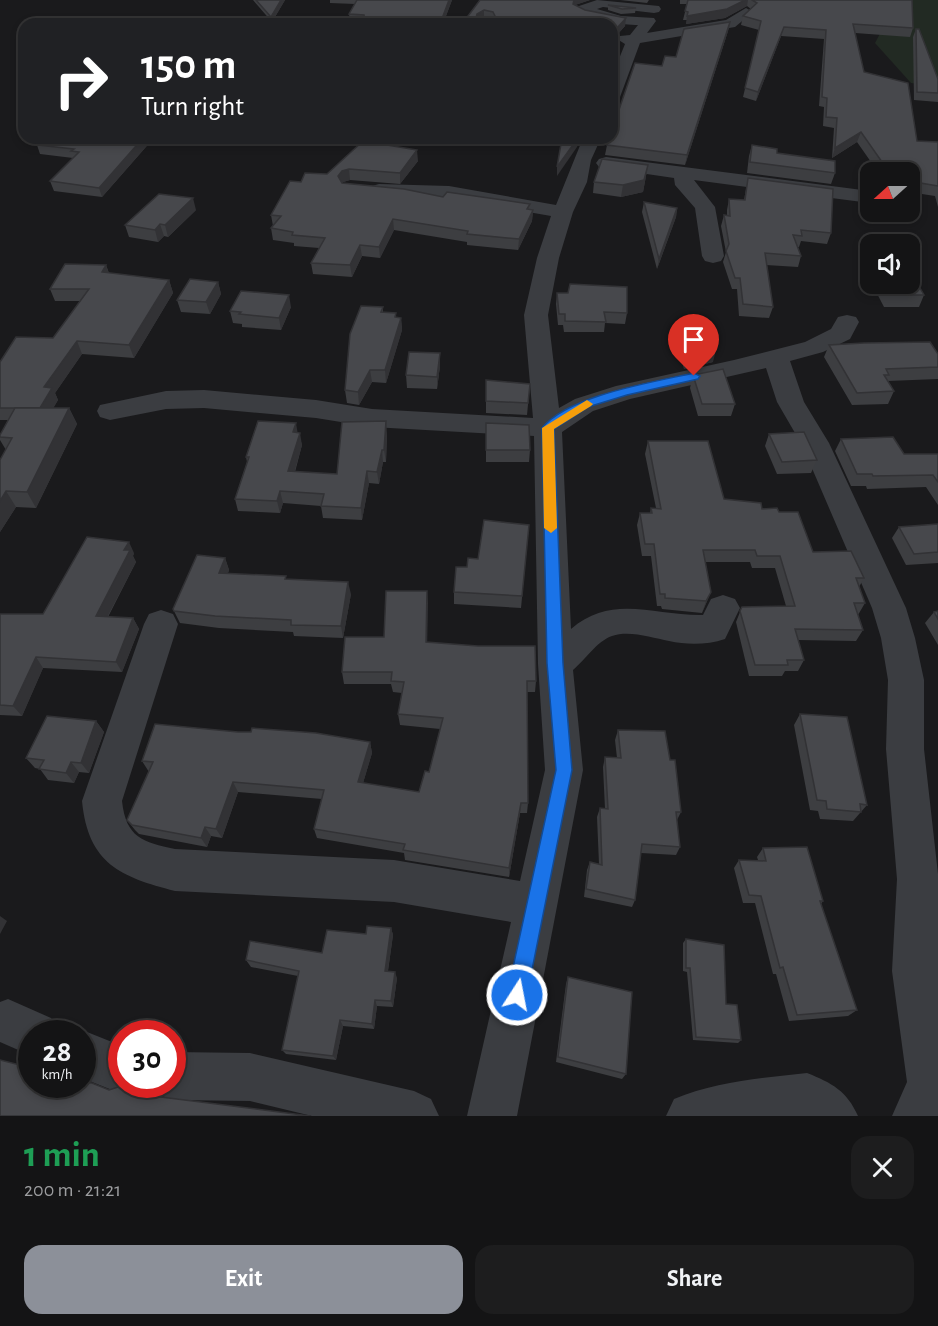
<!DOCTYPE html>
<html lang="en">
<head>
<meta charset="utf-8">
<style>
  body { margin:0; font-family:"Alegreya Sans",sans-serif; background:#1d1d1e; color:#f1f3f6; height:100vh; display:flex; flex-direction:column; font-size:22px; white-space:nowrap }
  * { box-sizing:border-box; margin:0 }
  p { font-size:20px; color:#9d9ea0 }
  .icon { flex:none; width:33px; height:33px; fill:none; stroke:currentColor; stroke-width:2; stroke-linecap:round; stroke-linejoin:round }
  .map { position:relative; height:1116px; overflow:hidden }
  .side { display:flex; flex-direction:column; background:#141415; flex:1 }
  .side>* { flex:none }
  .top-card { position:absolute; left:18px; top:18px; width:600px; height:126px; border-radius:18px; box-shadow:0 3px 9px #0003,0 0 0 2px #333334; background:#202124; color:#fff; overflow:hidden }
  .needle { width:39px; rotate:249deg }
  .controls { position:absolute; left:860px; top:162px; display:grid; gap:12px }
  .controls a { display:grid; place-items:center; width:60px; height:60px; border-radius:12px; background:#141415; box-shadow:0 3px 9px #0003,0 0 0 2px #333334; font-size:30px }
  .speed { position:absolute; left:18px; top:1020px; display:flex; gap:12px; font-size:30px; font-weight:700; text-align:center }
  .speed>* { display:grid; place-content:center; width:78px; height:78px; border-radius:50%; background:#141415; box-shadow:0 3px 9px #0003,0 0 0 2px #333334; line-height:1 }
  .speed small { font-size:15px; font-weight:400 }
  .speed .limit { border:9px solid #d22; background:#fff; color:#111 }
  .pin { position:absolute; display:grid; place-items:center; width:51px; height:51px; color:#fff; margin:-62px -26px; border-radius:50% 50% 50% 0; rotate:-45deg; box-shadow:0 0 6px #0007 }
  .pin .icon { rotate:45deg }
  .me { position:absolute; width:66px; margin:-33px; rotate:11deg; stroke-linejoin:round; filter:drop-shadow(0 0 4px #0008) }
  .turn { display:flex; align-items:center; gap:21px; height:126px; padding:0 24px; font-size:27px }
  .turn .icon { width:78px; height:78px; stroke-width:2.5 }
  .turn b { display:block; font-size:42px; line-height:51px }
  .round { display:grid; place-items:center; flex:none; width:63px; height:63px; border-radius:18px; background:#1d1d1e }
  .overview { display:flex; align-items:center; justify-content:space-between; height:102px; padding:0 24px }
  h1 { font-size:36px; font-weight:700; line-height:45px; color:#1e9e55 }
  .cta { display:flex; gap:12px; margin-top:auto; padding:12px 24px }
  .cta a { flex:1; height:69px; border-radius:18px; background:#8c9099; color:#fff; font-size:24px; font-weight:700; line-height:69px; text-align:center }
  .cta a+a { background:#1d1d1e; color:#f1f3f6 }
  .map>svg:first-child { display:block }
  .green { fill:#222a23 }
  .lines { fill:none; stroke-linecap:round; stroke-linejoin:round }
  .minor { fill:#3b3d41; fill-rule:evenodd }
  .wall { fill:#3d3e41 }
  .shaded-wall { fill:#323235 }
  .building { fill:#47484c; stroke:#323235; stroke-width:1.5; fill-rule:evenodd }
  .route { fill:#1a73e8; stroke:#114b97; stroke-width:1.5 }
  .slow { fill:#f59e0b }
</style>
</head>
<body>
<div class="map">
<svg width="938" height="1116" viewBox="0 0 938 1116">
  <rect width="100%" height="100%" fill="#1a1a1c"/>
  <path class="green" d="M898 0H938V88L911 83 875 43Z"/>
  <g class="lines">
    <g class="minor">
      <path d="M597 0 659 6 661 9 659 12 654 13 603 7 597 9 621 16 654 18 656 21 647 33 726 20 746 8 753 12 735 27 640 43 620 97 618 101 612 102V76L625 44 617 39 620 36 630 35 638 25C625 25 581 19 574 10L576 7Z"/>
      <path d="M583 138H601L591 160 587 182 573 212 559 258 548 315 559 408 575 399 616 386 734 360 805 342 831 329 838 317 847 315 856 317 859 322 850 339 823 352 790 361 804 402 829 443 906 608 915 638 924 680V749L938 874V1116H892L907 1082 892 971 897 879 886 749 888 680 881 638 872 608 802 445 777 402 766 368 630 399 593 411 562 432 571 629C612 593 655 616 703 615L711 599 723 595 735 599 740 608 725 639C707 645 687 645 669 641 652 638 630 630 612 636 597 641 585 660 573 670L583 770 517 1116H467L511 922 394 902 175 891C121 877 88 864 82 801L144 624 149 614 161 610 173 614 178 624 122 801C126 838 143 842 175 849L394 860 520 881 545 770 538 664 534 436 372 427 316 418 204 408 166 409 110 420 100 417 97 411 100 405 166 391 204 390 316 400 372 409 533 418 524 315 537 258 551 216 449 198 379 196 372 194 369 190 372 186 379 184 449 186 556 205Z"/>
      <path d="M606 157 870 191V203L694 180 715 207 724 256 721 261 713 263 705 261 702 256 695 208 675 185 674 178 599 167 596 163 599 159Z"/>
      <path d="M8 999 51 1018 58 1034H32V1056L0 1042V1002Z"/>
      <path d="M82 1030 122 1046V1084H140L139 1087 122 1094 82 1078V1034H75Z"/>
      <path d="M172 1052 250 1053 414 1091 431 1099 439 1116H312L250 1101 172 1100 155 1093 152 1084H172Z"/>
      <path d="M807 1073C832 1083 847 1091 858 1116H666L674 1099C717 1081 761 1078 807 1073Z"/>
    </g>
  </g>
  <g class="wall">
    <path d="M253 0H285L272 22Z"/>
    <path d="M330 0H452L443 24 350 22 349 14 355 4 330 3Z"/>
    <path d="M480 0H590L575 5 585 10 626 18 625 26 617 35V41L612 49V24H462Z"/>
    <path d="M620 0H649L647 3Z"/>
    <path d="M680 0H912L913 28 910 37 855 33 864 72 917 141 938 142V207L935 196 909 192V172H878L857 142 832 158 834 128 823 126 824 107 819 106 824 39 781 36 756 101 743 97 759 30 741 25 743 16 751 9 747 6 725 18 686 24 687 20H683L687 4H680Z"/>
    <path d="M608 5 636 8 635 13 621 14 608 10Z"/>
    <path d="M730 22 728 31 685 165 605 155 607 145 662 66Z"/>
    <path d="M916 29 938 79V102L914 100 913 37Z"/>
    <path d="M152 140 102 197 54 191 50 181 73 158 40 154 37 145Z"/>
    <path d="M363 141 418 161 400 184 350 180 343 182 342 183 443 197 530 204V210H533L532 221 518 250 467 245V242L394 230 380 258 362 256 352 277 313 274 311 263 319 248 294 246V243L273 240 271 228 273 226 271 215 301 182 327 174Z"/>
    <path d="M752 145 835 173 831 184 747 173 749 156Z"/>
    <path d="M648 165 643 192 621 197 593 193 594 182Z"/>
    <path d="M748 178 831 233 827 244 801 241 799 247H798L801 256 798 267 766 265 773 307 769 318 739 316 737 289H732L723 262 726 252 721 226 724 215 727 216V210L729 199 744 200Z"/>
    <path d="M644 202 677 208 676 217 657 269 642 212Z"/>
    <path d="M196 210 168 237 164 236 158 242 129 237 125 225Z"/>
    <path d="M106 265 109 273 169 280 173 293 134 358 82 354 55 393 58 400 53 408H69L77 424 36 508 16 507 0 532 6 450 0 440V435L8 420H0V362L53 338 80 301H55L50 289Z"/>
    <path d="M218 282 221 294 210 314 181 312 177 300Z"/>
    <path d="M872 284H909L924 295 919 307H884Z"/>
    <path d="M557 293 627 313 625 324 605 323 604 332H564L563 325H558L556 304Z"/>
    <path d="M291 307 281 330 242 327V324L233 323 230 311Z"/>
    <path d="M383 307V312L396 313V317L401 318 402 330 386 383 372 382 359 405 347 403 345 390Z"/>
    <path d="M679 329 713 362 684 369 676 341Z"/>
    <path d="M829 345 938 354V379L888 381 894 391 888 404 852 405 824 357Z"/>
    <path d="M440 353V366L437 389 407 388 406 375Z"/>
    <path d="M693 375 735 404 731 416H698L690 388Z"/>
    <path d="M486 380 530 384 527 415 486 413Z"/>
    <path d="M486 423 530 450 529 462H486Z"/>
    <path d="M298 432 302 445 295 472 337 474 387 434 386 462H383L379 484 369 483 362 520 323 518 321 506 283 503 280 513 238 511 235 499 247 462 246 457Z"/>
    <path d="M769 434 817 460 811 473 777 474 765 446Z"/>
    <path d="M841 439 904 454H938V505L926 487 867 489 866 486H851L835 451Z"/>
    <path d="M648 441 724 499 779 512 813 552 864 578 859 587 865 603 858 615 863 630 856 641 798 640 804 660 798 671H785L782 676H749L736 622 742 607 786 606 775 568H752L750 562H705L711 592 702 613 662 609 661 606H657L651 556H642L637 525 640 513H650L651 508H656L645 454Z"/>
    <path d="M938 524V563L906 565 892 538 899 527Z"/>
    <path d="M529 525 521 608 454 604V592L467 567Z"/>
    <path d="M134 553 133 556 136 562 108 617 133 618 139 629 122 672 43 668 22 716 0 715V614H43Z"/>
    <path d="M225 558 229 570 228 573 287 580 351 594 343 638 294 636 293 632 219 628 180 623 173 609Z"/>
    <path d="M427 591V642L536 681 535 692H527L528 803 527 813H520L509 877 405 860 404 853 317 838 314 829 322 799 238 792 222 838 211 836 207 847 139 834 135 830 127 820 149 772 142 761 238 732 370 742 372 753 363 783 419 792 429 772 440 729 400 725 398 714 402 693 393 692 391 684H344L342 672 384 637Z"/>
    <path d="M938 611V645L925 623 934 612Z"/>
    <path d="M800 714 867 805 853 821 820 819 818 811 810 810 794 725Z"/>
    <path d="M96 721 104 732 89 773 79 772 74 783 48 780 40 769 35 768 26 758Z"/>
    <path d="M618 730 670 760 681 812 677 820 680 847 676 855 641 853 635 900 632 907 584 897 587 870 590 862 599 864 597 817 600 808 605 809 603 767 605 757 617 758 615 740Z"/>
    <path d="M763 848 823 901 821 904 857 1010 848 1016 789 1021 776 974H773L755 903H743L734 868 739 860H758L757 857Z"/>
    <path d="M391 928 393 935 388 971 397 978 393 1007 377 1006 374 1029 343 1026 336 1060 286 1054 282 1050 298 976 251 967 246 960 322 953 366 934Z"/>
    <path d="M686 939 726 1004 741 1040 738 1043 693 1040 687 972 683 971V943Z"/>
    <path d="M568 977 626 1074 622 1079 556 1062 566 984Z"/>
  </g>
  <g class="shaded-wall">
    <path d="M281 0H285L272 22 271 17Z"/>
    <path d="M449 0H452L443 24H440Z"/>
    <path d="M574 0H590L575 5 572 9Z"/>
    <path d="M745 0H748L747 6 725 18 686 24 687 16Z"/>
    <path d="M484 10V18L477 24V14Z"/>
    <path d="M626 18 625 26 617 35V41L612 49V43L616 29Z"/>
    <path d="M730 22 728 31 685 165 687 155Z"/>
    <path d="M784 27 781 36 756 101 758 92Z"/>
    <path d="M861 132 857 142 832 158 835 148Z"/>
    <path d="M143 138H151L152 140 102 197 99 188Z"/>
    <path d="M578 138H581L577 147 557 176V167Z"/>
    <path d="M417 150 418 161 400 184V173Z"/>
    <path d="M648 165 643 192 621 197 623 185Z"/>
    <path d="M349 169 350 180 343 182 339 187 338 176 342 171Z"/>
    <path d="M193 198 196 210 168 237 165 225Z"/>
    <path d="M677 208 676 217 657 269 659 259Z"/>
    <path d="M533 210 532 221 518 250 519 239Z"/>
    <path d="M393 219 394 230 380 258 379 247Z"/>
    <path d="M160 224 164 236 158 242 155 230Z"/>
    <path d="M360 245 362 256 352 277 350 265Z"/>
    <path d="M106 265 110 277 102 272Z"/>
    <path d="M169 280 173 293 134 358 129 345Z"/>
    <path d="M218 282 221 294 210 314 206 302Z"/>
    <path d="M289 295 291 307 281 330 279 318Z"/>
    <path d="M401 318 402 330 386 383 385 370Z"/>
    <path d="M77 341 82 354 55 393 58 400 46 421 40 409 44 387Z"/>
    <path d="M716 350 713 362 684 369 687 356Z"/>
    <path d="M440 353V366L437 389V377Z"/>
    <path d="M370 370 372 382 359 405 358 392Z"/>
    <path d="M69 408 77 424 36 508 27 492Z"/>
    <path d="M386 421 387 434 386 462 384 450Z"/>
    <path d="M296 423 298 435 293 432Z"/>
    <path d="M300 433 302 445 291 484 288 471Z"/>
    <path d="M382 450 383 462 379 484 377 472Z"/>
    <path d="M367 471 369 483 362 520 361 508Z"/>
    <path d="M6 491 16 507 0 532V501Z"/>
    <path d="M280 491 283 503 280 513 277 501Z"/>
    <path d="M129 542 134 553 133 556 136 562 102 627 96 616 124 550Z"/>
    <path d="M225 558 229 570 224 584 219 573Z"/>
    <path d="M348 582 351 594 343 638 341 626Z"/>
    <path d="M427 591 428 603 427 653 426 642Z"/>
    <path d="M711 592 706 603 702 613 706 601Z"/>
    <path d="M133 618 139 629 122 672 116 662Z"/>
    <path d="M36 657 43 668 22 716 13 706Z"/>
    <path d="M96 721 104 732 89 773 81 763Z"/>
    <path d="M370 742 372 753 360 793 358 782Z"/>
    <path d="M71 762 79 772 74 783 66 773Z"/>
    <path d="M233 782 238 792 222 838 216 829Z"/>
    <path d="M521 803 520 813 509 877V868Z"/>
    <path d="M205 827 211 836 207 847 201 838Z"/>
    <path d="M0 916 7 921 0 934Z"/>
    <path d="M391 928 393 935 387 977 385 971Z"/>
    <path d="M395 972 397 978 393 1007 391 1001Z"/>
    <path d="M375 1000 377 1006 374 1029 372 1024Z"/>
    <path d="M340 1020 343 1026 336 1060 333 1056Z"/>
  </g>
  <g class="building">
    <path d="M256 0H281L271 17Z"/>
    <path d="M357 0H449L440 24H365L364 15 349 14Z"/>
    <path d="M480 0H574L573 4 585 10 626 18 616 29 618 33 612 43V24H462ZM484 10 493 12 495 16 493 18H476L477 14Z"/>
    <path d="M688 0H745L727 9 687 16 688 12 685 11Z"/>
    <path d="M752 0H912L913 28 853 24 864 72 908 83 917 141 938 142V186L909 181V172H889L861 132 835 148 837 118 826 117 827 98 822 97 826 30 784 27 758 92 745 88 761 21 743 16 757 3Z"/>
    <path d="M608 5 636 8 622 9Z"/>
    <path d="M730 22 687 155 607 145 609 138H612V130L635 63 662 66 665 56 676 57 684 29Z"/>
    <path d="M916 29H919L938 79V93L917 92Z"/>
    <path d="M43 138H143L99 188 50 181 79 152 71 151 74 149 37 145Z"/>
    <path d="M562 138H578L557 167Z"/>
    <path d="M363 141 417 150 400 173 349 169 342 171 338 176 342 183 404 189 443 197 447 192 530 204 527 209 533 210 519 239 467 234 468 231 393 219 379 247 360 245 350 265 311 263 325 238 292 235 293 232 271 228 281 216 271 215 290 181 301 182 305 173 327 174Z"/>
    <path d="M752 145 777 149V153L835 161V173L750 162Z"/>
    <path d="M602 159 648 165 644 180 623 185 594 182Z"/>
    <path d="M748 178 833 189 831 233 801 230 802 236 793 235 801 256 765 253 773 307 743 304 740 278H735L726 251 729 244 724 215 730 216 729 199 745 200Z"/>
    <path d="M159 194 193 198 165 225 160 224 155 230 125 225Z"/>
    <path d="M644 202 677 208 659 259Z"/>
    <path d="M65 264 106 265 102 272 169 280 129 345 77 341 44 387 52 388 40 408H0V362L16 337 53 338 89 289H50Z"/>
    <path d="M909 269 924 295H889L883 284H909Z"/>
    <path d="M190 279 218 282 206 302 177 300Z"/>
    <path d="M570 284 627 287V313L604 312 606 322 565 321V314H559L557 293H568Z"/>
    <path d="M241 291 289 295 279 318 239 314 241 312 230 311Z"/>
    <path d="M361 306 383 307 381 312 396 313 395 317 401 318 385 370H370L358 392 345 390 350 334Z"/>
    <path d="M679 329H709L716 350 687 356Z"/>
    <path d="M930 342 938 354V367L886 369 889 375H884L894 391 857 393 829 345 864 343Z"/>
    <path d="M409 352 440 353 437 377 406 375Z"/>
    <path d="M723 369 735 404H702L693 375Z"/>
    <path d="M486 380 530 384 528 403 486 401Z"/>
    <path d="M15 408H69L27 492 6 491 0 501V460L12 438 0 437V435Z"/>
    <path d="M258 421 296 423 293 432 300 433 288 471 337 474 342 422 386 421 384 450H382L377 472 367 471 361 508 321 506 324 494 280 491 277 501 235 499 249 457H246Z"/>
    <path d="M486 423 529 425 530 450H486Z"/>
    <path d="M804 432 817 460 782 462 769 434Z"/>
    <path d="M893 437 904 454H938V482L933 475 873 476 872 474H857L841 439Z"/>
    <path d="M648 441H708L724 499 761 503 762 509 777 508 779 512H798L813 552 851 551 864 578H856L865 603H854L863 630 795 629 804 660H787L788 665H755L740 611 742 607 795 606 780 556H757L755 550H703L711 592 706 601 665 598V594H660L654 544H645L640 513H652L651 508 661 509Z"/>
    <path d="M484 520 529 525 522 596 454 592 456 567H467L468 558 478 559Z"/>
    <path d="M938 524V552L914 554 899 527Z"/>
    <path d="M87 537 129 542 124 550H130L96 616 133 618 116 662 36 657 13 706 0 705V614H43Z"/>
    <path d="M197 555 225 558 219 573 286 576 285 579 348 582 341 626 291 625V620L215 616 174 611 173 609Z"/>
    <path d="M386 591H427L426 642 478 646H535L536 681H527L528 803H521L509 868 403 850 405 844 314 829 324 790 233 782 216 829 205 827 201 838 132 825 127 820 153 762 142 761 155 724 238 732H251L252 728 316 733 370 742 358 782 419 792 425 771 429 772 443 718 398 714 404 682 391 681 392 672H342L345 637H384Z"/>
    <path d="M938 611V619L934 612Z"/>
    <path d="M800 714 847 717 867 805 860 804 861 812 827 809 826 801 817 800Z"/>
    <path d="M47 716 96 721 81 763 71 762 66 773 39 769 44 760 26 758Z"/>
    <path d="M618 730 665 731 670 760H675L681 812H676L680 847 642 844 635 900 586 889 590 862 602 865 600 808 608 809 605 757 621 758Z"/>
    <path d="M807 847 823 901H820L857 1010 797 1015 783 967 780 968 761 896 749 895 739 860 766 861 763 848Z"/>
    <path d="M367 926 391 928 385 971 395 972 391 1001 375 1000 372 1024 340 1020 333 1056 282 1050 299 971 246 960 250 941 322 953 327 930 366 934Z"/>
    <path d="M686 939 724 945 726 1004 737 1005 741 1040 696 1037 690 968H686Z"/>
    <path d="M568 977 632 992 626 1074 558 1057Z"/>
    <path d="M0 1060 32 1068V1084H82V1082L92 1083 109 1090 118 1087 149 1092 161 1097 310 1116H0Z"/>
  </g>
  <path class="route" d="M694 373 700 376 698 379 627 395 588 407 554 429 563 663 572 770 527 995 524 1002 517 1005 510 1002 507 995 556 770 547 663 542 428C569 395 654 382 694 373Z"/>
  <path class="slow" d="M587 400 593 404 591 406 554 429 557 528 551 533 544 528 542 428Z"/>
</svg>
<div class="controls">
<a><svg class="needle" viewBox="-14 -14 28 28"><path d="M0-13l5 13h-10z" fill="#e53935"/><path d="M0 13l5-13h-10z" fill="#9d9ea0"/></svg></a>
<a><svg class="icon" aria-label="sound" viewBox="0 0 24 24"><path d="M4 9h4l5-4v14l-5-4H4zM17 9q2 3 0 6"/></svg></a>
</div>
<div class="speed"><div>28<small>km/h</small></div><div class="limit">30</div></div>
<div class="pin" style="left:694px;top:376px;background:#d93025"><svg class="icon" aria-label="arrive" viewBox="0 0 24 24"><path d="M6 21V4h12l-3 4 3 4H6"/></svg></div>
<svg class="me" style="left:517px;top:995px" viewBox="-20 -20 40 40"><circle r="17" fill="#1a73e8" stroke="#fff" stroke-width="3"/><path d="M0-11L8 9 0 5-8 9z" fill="#fff"/></svg>
<div class="top-card">
<div class="turn"><svg class="icon" aria-label="right" viewBox="0 0 24 24"><path d="M7 20v-9h11M14 6l5 5-5 5"/></svg><div><b>150 m</b>Turn right</div></div>
</div>
</div>
<section class="side">
<div class="overview"><div><h1>1 min</h1><p>200 m · 21:21</p></div><a class="round"><svg class="icon" aria-label="close" viewBox="0 0 24 24"><path d="M6 6l12 12M18 6L6 18"/></svg></a></div>
<div class="cta"><a>Exit</a><a>Share</a></div>
</section>
</body>
</html>
